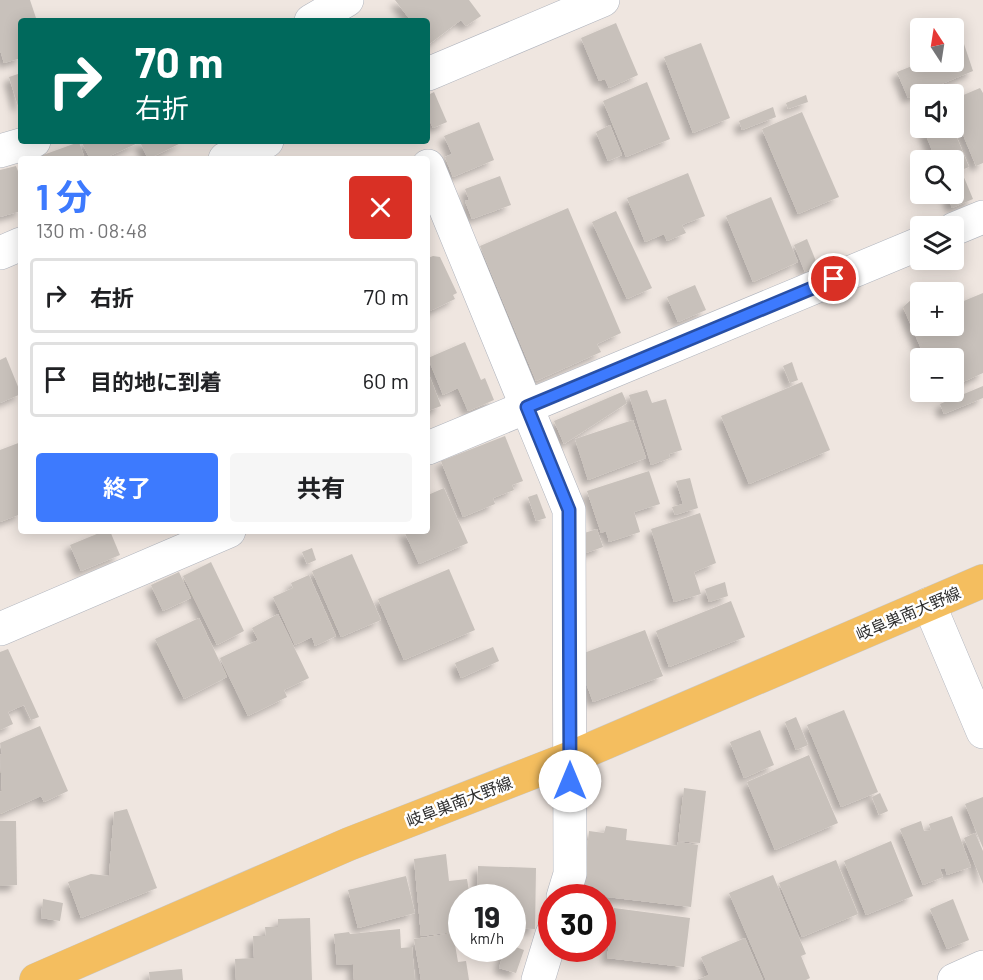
<!DOCTYPE html>
<html lang="ja">
<head>
<meta charset="utf-8">
<style>
  body { margin:0; font-family:Barlow,"Noto Sans JP",sans-serif; background:#f6f6f6; color:#202124; height:100vh; display:flex; flex-direction:column; font-size:22px; white-space:nowrap }
  * { box-sizing:border-box; margin:0 }
  p { font-size:20px; color:#757577 }
  .icon { flex:none; width:33px; height:33px; fill:none; stroke:currentColor; stroke-width:2; stroke-linecap:round; stroke-linejoin:round }
  .map { position:relative; flex:1; overflow:hidden }
  .side { position:absolute; left:18px; top:156px; width:412px; height:378px; display:flex; flex-direction:column; background:#fff; border-radius:6px; box-shadow:0 3px 15px #0003 }
  .side>* { flex:none }
  .banner { position:absolute; left:18px; top:18px; width:412px; height:126px; border-radius:6px; box-shadow:0 3px 15px #0003; background:#00695c; color:#fff; overflow:hidden }
  .needle { width:39px; rotate:348deg }
  .controls { position:absolute; left:910px; top:18px; display:grid; gap:12px }
  .controls a { display:grid; place-items:center; width:54px; height:54px; border-radius:6px; background:#fff; box-shadow:0 3px 15px #0003; font-size:30px }
  .speed { position:absolute; left:448px; top:884px; display:flex; gap:12px; font-size:30px; font-weight:700; text-align:center }
  .speed>* { display:grid; place-content:center; width:78px; height:78px; border-radius:50%; background:#fff; box-shadow:0 3px 15px #0003; line-height:1 }
  .speed small { font-size:15px; font-weight:400 }
  .speed .limit { border:9px solid #d22; background:#fff; color:#111 }
  .pin { position:absolute; display:grid; place-items:center; width:51px; height:51px; color:#fff; margin:-26px; border:3px solid #fff; border-radius:50%; box-shadow:0 2px 6px #0007 }
  .me { position:absolute; width:66px; margin:-33px; rotate:0deg; stroke-linejoin:round; filter:drop-shadow(0 0 4px #0008) }
  .turn { display:flex; align-items:center; gap:21px; height:126px; padding:0 18px; font-size:27px }
  .turn .icon { width:78px; height:78px; stroke-width:2.5 }
  .turn b { display:block; font-size:42px; line-height:51px }
  .round { display:grid; place-items:center; flex:none; width:63px; height:63px; border-radius:6px; background:#f6f6f6 }
  .head { display:flex; align-items:center; justify-content:space-between; height:102px; padding:0 18px }
  h1 { font-size:36px; font-weight:700; line-height:45px; color:#3d7afe }
  .cta { display:flex; gap:12px; margin-top:auto; padding:12px 18px }
  .cta a { flex:1; height:69px; border-radius:6px; background:#3d7afe; color:#fff; font-size:24px; font-weight:700; line-height:69px; text-align:center }
  .cta a+a { background:#f6f6f6; color:#202124 }
  ul { padding:0; list-style:none }
  li { display:flex; align-items:center; gap:18px; height:75px; margin:0 12px 9px; padding:0 6px; border:3px solid #e0e0e0; border-radius:6px }
  li div { flex:1 }
  li b { display:block; font-size:22px }
  li em { font-style:normal }
  .map>svg:first-child { display:block }
  .building { fill:#c8c1bb; filter:url(#shadow) }
  .lines { fill:none; stroke-linecap:round; stroke-linejoin:round }
  .minor-casing { stroke:#b0b4bd; stroke-width:34 }
  .primary-casing { stroke:#c8c8c8; stroke-width:34 }
  .minor { stroke:#fff; stroke-width:33 }
  .primary { stroke:#f4be5f; stroke-width:33 }
  .route-casing { stroke:#284fa5; stroke-width:15 }
  .route { stroke:#3d7afe; stroke-width:10 }
  .labels { text-anchor:middle; dominant-baseline:central; stroke-width:5; stroke-linejoin:round; paint-order:stroke }
  .street-label { font-size:16px; fill:#2d2d2d; stroke:#fff }
</style>
</head>
<body>
<div class="map">
<svg width="983" height="980" viewBox="0 0 983 980">
  <defs>
    <filter id="shadow"><feDropShadow dx="-5.5" dy="5.5" stdDeviation="3" flood-color="#0004"/></filter>
  </defs>
  <rect width="100%" height="100%" fill="#efe6e0"/>
  <g class="building">
    <path d="M0 0H30L37 21H21V58L4 63 0 50Z"/>
    <path d="M395 0H469L481 16 466 26 461 20 428 45V21H411Z"/>
    <path d="M616 23 638 75 609 88 605 79 599 81 581 38Z"/>
    <path d="M701 43 730 118 693 133 664 57Z"/>
    <path d="M964 44 973 71 908 98 897 72 922 62H954V48Z"/>
    <path d="M21 73V105L18 106 9 77Z"/>
    <path d="M647 82 670 139 626 157 603 101Z"/>
    <path d="M980 88 983 93V163L976 166 954 113V99Z"/>
    <path d="M434 92 447 122 433 128 428 117V95Z"/>
    <path d="M806 95 808 102 788 109 786 103Z"/>
    <path d="M773 107 776 117 742 130 739 121Z"/>
    <path d="M802 112 839 197 798 214 762 129Z"/>
    <path d="M479 122 494 160 453 177 445 157 452 154 444 136Z"/>
    <path d="M610 125 622 155 608 161 596 132Z"/>
    <path d="M923 128H953L969 167 954 173V160H936Z"/>
    <path d="M81 141H185L148 159 140 142 103 159H90Z"/>
    <path d="M79 142 85 159H32Z"/>
    <path d="M16 166 21 179V211L0 217V170Z"/>
    <path d="M688 173 705 216 682 225 686 233 667 241 664 234 645 242 627 198Z"/>
    <path d="M963 175 973 199 952 208 947 194H954V179Z"/>
    <path d="M500 176 511 205 472 219 465 201 469 200 465 189Z"/>
    <path d="M771 197 798 262 753 282 726 216Z"/>
    <path d="M568 208 621 333 597 344 601 352 536 381 480 246Z"/>
    <path d="M616 211 652 288 627 299 592 222Z"/>
    <path d="M807 239 818 266 805 272 794 245Z"/>
    <path d="M433 256 440 257 457 293 453 295 455 299 428 312V258Z"/>
    <path d="M695 285 706 310 678 322 667 297Z"/>
    <path d="M983 293V373L954 386V358H925L903 307 911 300 921 302V326H954V305Z"/>
    <path d="M465 342 481 380 485 378 494 400 468 411 458 388 443 395 428 358Z"/>
    <path d="M6 357 21 394 0 403V360Z"/>
    <path d="M792 362 798 380 790 383 783 366Z"/>
    <path d="M428 372 441 406 428 411Z"/>
    <path d="M802 382 830 450 749 484 721 416Z"/>
    <path d="M983 386V398L944 414 940 404Z"/>
    <path d="M647 390 652 403 666 399 682 450 669 454 670 458 651 465 629 395Z"/>
    <path d="M622 392 627 403 564 444 554 421Z"/>
    <path d="M633 420 646 458 588 480 575 439Z"/>
    <path d="M505 436 523 481 512 485 514 490 493 498 495 504 463 517 441 461Z"/>
    <path d="M21 442V514L0 522V450Z"/>
    <path d="M649 471 660 504 634 512 640 532 609 542 606 531 601 533 587 491Z"/>
    <path d="M690 478 698 508 675 515 672 507 683 504 676 481Z"/>
    <path d="M444 488 468 543 419 564 404 531H428V495Z"/>
    <path d="M537 494 546 518 536 521 528 497Z"/>
    <path d="M700 513 716 563 694 572 701 594 674 602 651 529Z"/>
    <path d="M597 529 603 547 583 554 581 534Z"/>
    <path d="M104 531H110L120 555 81 571 70 545Z"/>
    <path d="M312 548 316 560 307 564 302 552Z"/>
    <path d="M352 554 381 620 341 637 312 571Z"/>
    <path d="M211 562 244 631 217 645 183 576Z"/>
    <path d="M449 569 475 630 404 660 378 599Z"/>
    <path d="M179 572 191 598 163 611 151 585Z"/>
    <path d="M309 575 336 636 315 646 312 637 295 645 273 597 293 588 291 583Z"/>
    <path d="M725 582 728 596 709 602 705 589Z"/>
    <path d="M731 601 745 637 669 667 656 631Z"/>
    <path d="M278 614 309 678 284 690 287 697 248 716 220 658 258 640 252 628Z"/>
    <path d="M199 618 227 677 184 699 155 639Z"/>
    <path d="M645 630 663 676 593 702 576 656Z"/>
    <path d="M493 647 499 661 461 678 455 663Z"/>
    <path d="M8 649 39 717 31 720 24 705 8 712 13 724 0 730V652Z"/>
    <path d="M844 710 878 792 841 807 807 725Z"/>
    <path d="M796 717 808 745 796 750 785 722Z"/>
    <path d="M40 726 68 791 44 802 41 796 0 814V792L2 791 0 755 2 754 0 743Z"/>
    <path d="M760 730 774 765 744 778 730 742Z"/>
    <path d="M809 755 838 823 775 850 747 782Z"/>
    <path d="M684 788 706 791 700 843 678 841Z"/>
    <path d="M880 793 888 811 879 815 872 797Z"/>
    <path d="M983 797V848L965 804Z"/>
    <path d="M127 809 157 888 81 918 68 882 91 874 109 876 114 812Z"/>
    <path d="M952 816 971 867 947 875 945 868 940 869 943 877 923 885 900 829 921 821 924 831 931 830 929 824Z"/>
    <path d="M0 821H16L17 885 0 886Z"/>
    <path d="M606 826 627 829 626 840 677 846 678 842 698 845 691 907 582 894 589 831 604 833Z"/>
    <path d="M975 833 983 851V884L964 838Z"/>
    <path d="M891 841 913 896 866 915 844 861Z"/>
    <path d="M446 854 449 881 467 879 470 897H462V931L421 936 414 859Z"/>
    <path d="M836 860 858 914 802 937 779 883Z"/>
    <path d="M478 866 536 868 535 929 513 928V897H477Z"/>
    <path d="M773 875 806 954 801 956 810 978 806 980H766L729 893Z"/>
    <path d="M406 876 415 913 358 928 348 890Z"/>
    <path d="M43 899 63 903 60 921 41 918Z"/>
    <path d="M953 899 969 940 947 949 930 909Z"/>
    <path d="M614 908 690 918 684 967 607 958Z"/>
    <path d="M310 918 312 980H236L235 959 254 958 253 936H266L265 927H278V919Z"/>
    <path d="M400 929 401 948 412 947 415 980H354L353 964 337 965 334 934 349 932 350 934Z"/>
    <path d="M453 933 458 962 466 961 469 980H421L414 939Z"/>
    <path d="M745 938 763 980H697L709 975 701 957Z"/>
    <path d="M513 946 524 950 516 973 499 968 505 948Z"/>
    <path d="M182 969 183 980H150L149 972Z"/>
  </g>
  <g class="lines">
    <defs>
      <g id="minor">
        <path d="M311 21 347 0"/>
        <path d="M428 74 603 0"/>
        <path d="M0 151 34 141"/>
        <path d="M225 159 267 141"/>
        <path d="M428 166 569 510 570 874 563 897"/>
        <path d="M954 229 983 217"/>
        <path d="M0 253 21 244"/>
        <path d="M428 448 921 243"/>
        <path d="M929 604 983 732"/>
        <path d="M0 629 229 531"/>
        <path d="M538 980 552 934"/>
        <path d="M954 980 983 967"/>
      </g>
      <path id="primary" d="M36 980 349 844 570 758 983 581"/>
    </defs>
    <use href="#minor" class="minor-casing"/>
    <use href="#primary" class="primary-casing"/>
    <use href="#minor" class="minor"/>
    <use href="#primary" class="primary"/>
  </g>
  <g class="lines">
    <defs>
      <path id="route" d="M570 781 569 510 527 407 834 279"/>
    </defs>
    <use href="#route" class="route-casing"/>
    <use href="#route" class="route"/>
  </g>
  <g class="labels">
    <g class="street-label">
      <text transform="translate(908 613) rotate(-23)">岐阜巣南大野線</text>
      <text transform="translate(459 801) rotate(-21)">岐阜巣南大野線</text>
    </g>
  </g>
</svg>
<div class="controls">
<a><svg class="needle" viewBox="-14 -14 28 28"><path d="M0-13l5 13h-10z" fill="#e53935"/><path d="M0 13l5-13h-10z" fill="#757577"/></svg></a>
<a><svg class="icon" aria-label="sound" viewBox="0 0 24 24"><path d="M4 9h4l5-4v14l-5-4H4zM17 9q2 3 0 6"/></svg></a>
<a><svg class="icon" aria-label="search" viewBox="0 0 24 24"><circle cx="10" cy="10" r="6"/><path d="M15 15l6 6"/></svg></a>
<a><svg class="icon" aria-label="layers" viewBox="0 0 24 24"><path d="M12 4l9 5-9 5-9-5zM3 14l9 5 9-5"/></svg></a>
<a>+</a>
<a>−</a>
</div>
<div class="speed"><div>19<small>km/h</small></div><div class="limit">30</div></div>
<div class="pin" style="left:834px;top:279px;background:#d93025"><svg class="icon" aria-label="arrive" viewBox="0 0 24 24"><path d="M6 21V4h12l-3 4 3 4H6"/></svg></div>
<svg class="me" style="left:570px;top:781px" viewBox="-20 -20 40 40"><circle r="19" fill="#fff"/><path d="M0-13L10 11 0 6-10 11z" fill="#3d7afe"/></svg>
<div class="banner">
<div class="turn"><svg class="icon" aria-label="right" viewBox="0 0 24 24"><path d="M7 20v-9h11M14 6l5 5-5 5"/></svg><div><b>70 m</b>右折</div></div>
</div>
<section class="side">
<div class="head"><div><h1>1 分</h1><p>130 m · 08:48</p></div><a class="round" style="background:#d93025;color:#fff"><svg class="icon" aria-label="close" viewBox="0 0 24 24"><path d="M6 6l12 12M18 6L6 18"/></svg></a></div>
<ul>
<li><svg class="icon" aria-label="right" viewBox="0 0 24 24"><path d="M7 20v-9h11M14 6l5 5-5 5"/></svg><div><b>右折</b></div><em>70 m</em></li>
<li><svg class="icon" aria-label="arrive" viewBox="0 0 24 24"><path d="M6 21V4h12l-3 4 3 4H6"/></svg><div><b>目的地に到着</b></div><em>60 m</em></li>
</ul>
<div class="cta"><a>終了</a><a>共有</a></div>
</section>
</div>
</body>
</html>
